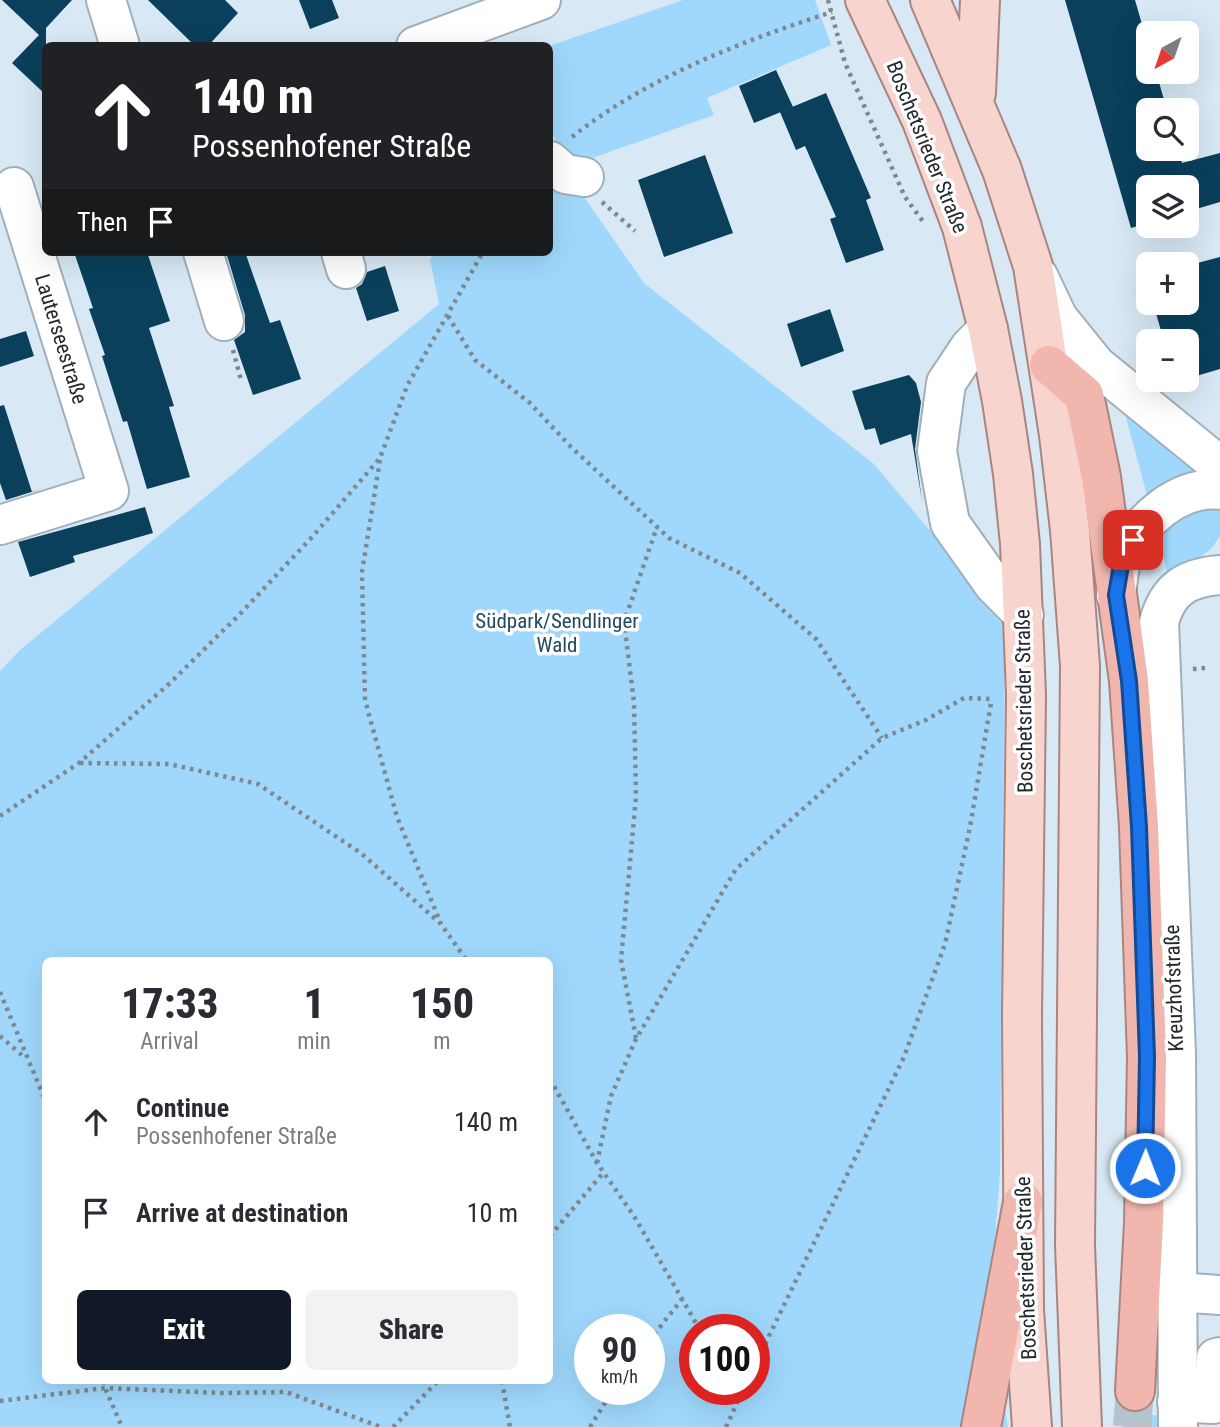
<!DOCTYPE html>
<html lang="en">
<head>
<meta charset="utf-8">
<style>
  body { margin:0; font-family:"Roboto Condensed",sans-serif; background:#f2f2f3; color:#2b2b33; height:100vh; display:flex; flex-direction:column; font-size:26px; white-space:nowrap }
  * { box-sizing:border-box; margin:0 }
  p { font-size:23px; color:#7c7c81 }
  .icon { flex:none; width:38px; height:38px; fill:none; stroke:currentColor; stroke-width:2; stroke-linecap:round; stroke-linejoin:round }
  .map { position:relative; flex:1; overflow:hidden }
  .details { position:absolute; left:42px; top:957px; width:511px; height:427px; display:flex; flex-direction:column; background:#fff; border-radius:10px; box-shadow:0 7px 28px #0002 }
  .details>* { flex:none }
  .guide { position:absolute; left:42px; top:42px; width:511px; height:214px; border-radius:10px; box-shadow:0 7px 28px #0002; background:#202124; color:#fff; overflow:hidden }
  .needle { width:46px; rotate:220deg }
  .controls { position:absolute; left:1136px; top:21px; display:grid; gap:14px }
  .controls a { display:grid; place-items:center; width:63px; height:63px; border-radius:10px; background:#fff; box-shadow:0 7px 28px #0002; font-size:35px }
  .speed { position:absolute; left:574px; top:1314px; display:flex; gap:14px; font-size:35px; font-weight:700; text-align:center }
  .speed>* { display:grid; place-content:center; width:91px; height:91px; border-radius:50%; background:#fff; box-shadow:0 7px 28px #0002; line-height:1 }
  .speed small { font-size:18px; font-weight:400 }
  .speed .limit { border:10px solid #d22; background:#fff; color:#111 }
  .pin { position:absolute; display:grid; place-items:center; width:60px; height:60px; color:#fff; margin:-30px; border-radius:14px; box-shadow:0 4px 10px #0006 }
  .me { position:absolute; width:77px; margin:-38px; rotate:1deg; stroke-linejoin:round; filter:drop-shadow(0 0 5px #0008) }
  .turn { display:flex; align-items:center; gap:24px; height:147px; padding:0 35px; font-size:32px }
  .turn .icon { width:91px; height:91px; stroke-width:2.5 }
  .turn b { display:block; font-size:49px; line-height:60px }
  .then { display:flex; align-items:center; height:66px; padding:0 35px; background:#0003; gap:14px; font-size:26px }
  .eta { display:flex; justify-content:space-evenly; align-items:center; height:119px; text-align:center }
  .eta b { font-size:42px; font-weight:800; line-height:49px }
  .button { display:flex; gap:14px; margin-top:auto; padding:14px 35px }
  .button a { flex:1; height:80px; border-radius:10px; background:#111827; color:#fff; font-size:28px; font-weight:800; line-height:80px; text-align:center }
  .button a+a { background:#f2f2f3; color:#2b2b33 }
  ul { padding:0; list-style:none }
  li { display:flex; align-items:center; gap:21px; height:91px; padding:0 35px }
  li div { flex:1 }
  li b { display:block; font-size:26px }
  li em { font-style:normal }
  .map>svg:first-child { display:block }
  .green { fill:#9fd8fc; fill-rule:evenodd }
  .building { fill:#0a405b }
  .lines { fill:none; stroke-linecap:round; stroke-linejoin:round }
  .highway-tunnel { stroke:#b4c3cd; stroke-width:38; stroke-dasharray:38 19; stroke-linecap:butt }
  .minor-casing { stroke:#a0b0bb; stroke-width:42 }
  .major-casing { stroke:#a98581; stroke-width:42 }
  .highway-casing { stroke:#a98581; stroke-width:42 }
  .path { stroke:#7d8890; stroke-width:4.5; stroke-dasharray:3.5 5; stroke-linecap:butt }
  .minor { stroke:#fff; stroke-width:38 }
  .major { stroke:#f7d4ce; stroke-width:38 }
  .highway { stroke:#f1b7ae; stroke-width:38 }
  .route-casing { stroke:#114b97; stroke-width:18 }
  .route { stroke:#1a73e8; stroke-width:12 }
  .labels { text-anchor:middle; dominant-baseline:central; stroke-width:7; stroke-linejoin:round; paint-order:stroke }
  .street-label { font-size:21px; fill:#22292d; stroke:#fff }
  .park-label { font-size:21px; fill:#234a61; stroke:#fff }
</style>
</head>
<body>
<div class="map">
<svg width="1220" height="1427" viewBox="0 0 1220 1427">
  <rect width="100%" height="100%" fill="#d8e9f5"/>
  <g class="green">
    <path d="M683 0H815L831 45 707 98 714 115 581 162 562 156 550 128 549 46Z"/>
    <path d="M550 171 573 181 644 283 874 464 1005 620 1000 1173 989 1316 1008 1427H0V671L20 650 439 304 430 259 437 252H550ZM46 961H550V1381H46ZM590 1330H649V1390H590ZM695 1330H754V1390H695Z"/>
    <path d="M1119 392 1199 475 1177 479 1147 495Z"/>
    <path d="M1220 507V536L1211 549 1169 580 1157 531 1187 510Z"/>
    <path d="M1120 1411 1170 1417 1172 1427H1122Z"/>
  </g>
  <g class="building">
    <path d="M2 0H72L46 28V95L12 63 39 35Z"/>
    <path d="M148 0H225L238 13 208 46H195Z"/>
    <path d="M299 0H332L339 18 310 29Z"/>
    <path d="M1065 0H1135L1148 45V72H1156L1167 110H1148V149H1178L1182 163 1220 153V202L1186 212V187H1148V223L1131 228Z"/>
    <path d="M776 70 793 107 754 123 739 86Z"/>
    <path d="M826 93 871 198 866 200 884 250 846 263 830 219 836 217 805 146 796 150 780 112Z"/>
    <path d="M705 155 733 233 664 257 638 180Z"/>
    <path d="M74 252H147L170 321 149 328 174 406 169 407 190 477 147 489 127 421 123 422 102 356 105 355 89 309 93 308Z"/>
    <path d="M226 252H245L270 323 280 320 301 379 253 395 234 340 245 332V315Z"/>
    <path d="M1220 257V369L1186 379V341H1164L1153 303H1186V266Z"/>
    <path d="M385 266 399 311 367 321 356 288 362 284 367 272Z"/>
    <path d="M830 309 844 351 801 367 787 324Z"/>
    <path d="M26 331 34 356 0 367V339Z"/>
    <path d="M909 375 916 383 921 402 915 449 922 501 911 434 880 445 875 428 865 430 852 391Z"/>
    <path d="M4 405 32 492 44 488 6 500 0 483V406Z"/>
    <path d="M145 507 153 533 73 556 75 562 30 577 18 542Z"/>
  </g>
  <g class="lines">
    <path class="highway-tunnel" d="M1132 1427 1135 1391"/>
    <defs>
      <g id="minor">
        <path d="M106 0 120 46"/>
        <path d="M416 46 541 0"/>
        <path d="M550 161 565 174 584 177"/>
        <path d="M203 252 224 321"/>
        <path d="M341 252 346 269"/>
        <path d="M1038 276 1058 318 1096 365 1220 466"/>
        <path d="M988 329 970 347 946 383 937 451 950 523 994 585 1024 615"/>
        <path d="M0 525 109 491 14 187"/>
        <path d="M1116 595C1118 583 1118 568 1123 557 1139 521 1179 485 1220 490"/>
        <path d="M1177 1292 1220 1295"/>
        <path d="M1177 1402 1213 1404 1216 1358 1220 1357"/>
        <path d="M1178 1427 1176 1054 1159 622C1168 589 1186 578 1220 575"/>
      </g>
      <g id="major">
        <path d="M865 0 922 121 962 227 988 329 1002 401 1013 474 1020 544 1026 695 1022 1015 1024 1310 1032 1427"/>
        <path d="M930 0 1002 170 1033 266 1059 435 1070 530 1080 666 1075 1245 1082 1427"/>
        <path d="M976 93 980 0"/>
      </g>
      <g id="highway">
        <path d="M1049 365 1084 395 1101 477 1129 681 1139 827 1147 1057 1144 1223 1135 1391"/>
        <path d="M981 1427 1023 1202"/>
      </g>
    </defs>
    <use href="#minor" class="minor-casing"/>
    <use href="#major" class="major-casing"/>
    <use href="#highway" class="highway-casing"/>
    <g class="path">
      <path d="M828 0 845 63 905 197 924 223"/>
      <path d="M572 137C646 78 742 41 832 12"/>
      <path d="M602 202 635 231"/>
      <path d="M448 316 475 360 530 403 571 447 669 538 740 573 816 639 882 738"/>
      <path d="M233 350 241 380"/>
      <path d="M380 460 362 572 365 700 397 817 441 924"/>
      <path d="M1193 669 1206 668"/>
      <path d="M80 763 169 764 258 784 362 854 441 924 467 961"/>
      <path d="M0 816 79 763 169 684 240 614 313 536 380 458 407 386 483 252"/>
      <path d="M0 992 46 1102"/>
      <path d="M0 1036 25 1058"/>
      <path d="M636 1038 621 960 636 797 634 702 624 622 657 527"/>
      <path d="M550 1079 597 1163 634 1216 700 1330"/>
      <path d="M597 1163 611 1096 636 1039 736 869 882 738 926 720 964 698 992 699"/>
      <path d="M550 1236 603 1173"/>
      <path d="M649 1341 682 1299"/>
      <path d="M754 1367 904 1057 945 944 970 827 991 703"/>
      <path d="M104 1381 105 1388 122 1427"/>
      <path d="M502 1381 510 1427"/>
      <path d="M0 1401 105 1388 221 1393 286 1392 381 1427"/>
      <path d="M393 1427 438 1381"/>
      <path d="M590 1427 613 1390"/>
      <path d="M726 1427 743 1390"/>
    </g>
    <use href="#minor" class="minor"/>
    <use href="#major" class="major"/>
    <use href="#highway" class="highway"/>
  </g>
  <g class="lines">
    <defs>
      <path id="route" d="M1133 540 1122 559 1116 595 1129 681 1139 827 1147 1057 1145 1168"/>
    </defs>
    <use href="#route" class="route-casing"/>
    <use href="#route" class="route"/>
  </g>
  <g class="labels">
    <g class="street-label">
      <text transform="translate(927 147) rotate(68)">Boschetsrieder Straße</text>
      <text transform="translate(61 339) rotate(73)">Lauterseestraße</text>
      <text transform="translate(1024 701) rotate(-91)">Boschetsrieder Straße</text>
      <text transform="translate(1174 988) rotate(-92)">Kreuzhofstraße</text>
      <text transform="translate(1026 1268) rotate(-92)">Boschetsrieder Straße</text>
    </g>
    <g class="park-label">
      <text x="557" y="621">Südpark/Sendlinger<tspan x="557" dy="24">Wald</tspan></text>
    </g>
  </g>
</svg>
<div class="controls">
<a><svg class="needle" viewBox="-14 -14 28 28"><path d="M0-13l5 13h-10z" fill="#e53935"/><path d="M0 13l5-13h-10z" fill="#7c7c81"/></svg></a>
<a><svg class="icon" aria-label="search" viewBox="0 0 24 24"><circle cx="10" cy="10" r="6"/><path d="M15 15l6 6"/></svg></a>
<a><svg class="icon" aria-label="layers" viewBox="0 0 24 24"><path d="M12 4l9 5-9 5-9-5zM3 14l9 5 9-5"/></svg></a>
<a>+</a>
<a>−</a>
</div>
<div class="speed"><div>90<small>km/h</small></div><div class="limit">100</div></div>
<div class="pin" style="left:1133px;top:540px;background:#d93025"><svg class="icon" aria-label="arrive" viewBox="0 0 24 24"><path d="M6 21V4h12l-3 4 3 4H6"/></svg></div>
<svg class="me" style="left:1145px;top:1168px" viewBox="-20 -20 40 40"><circle r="17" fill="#1a73e8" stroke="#fff" stroke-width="3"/><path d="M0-11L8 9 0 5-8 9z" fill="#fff"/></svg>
<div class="guide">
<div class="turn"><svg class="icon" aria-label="ahead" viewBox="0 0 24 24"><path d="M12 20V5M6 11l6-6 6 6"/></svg><div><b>140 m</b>Possenhofener Straße</div></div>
<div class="then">Then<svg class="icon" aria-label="arrive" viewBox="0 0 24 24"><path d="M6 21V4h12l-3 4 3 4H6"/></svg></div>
</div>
<section class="details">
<div class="eta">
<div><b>17:33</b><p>Arrival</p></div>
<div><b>1</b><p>min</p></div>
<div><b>150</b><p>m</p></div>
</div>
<ul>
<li><svg class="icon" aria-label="ahead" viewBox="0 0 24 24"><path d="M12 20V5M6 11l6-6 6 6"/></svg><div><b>Continue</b><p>Possenhofener Straße</p></div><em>140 m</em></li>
<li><svg class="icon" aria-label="arrive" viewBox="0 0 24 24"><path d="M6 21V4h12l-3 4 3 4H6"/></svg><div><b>Arrive at destination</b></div><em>10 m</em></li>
</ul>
<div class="button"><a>Exit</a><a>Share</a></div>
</section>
</div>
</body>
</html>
